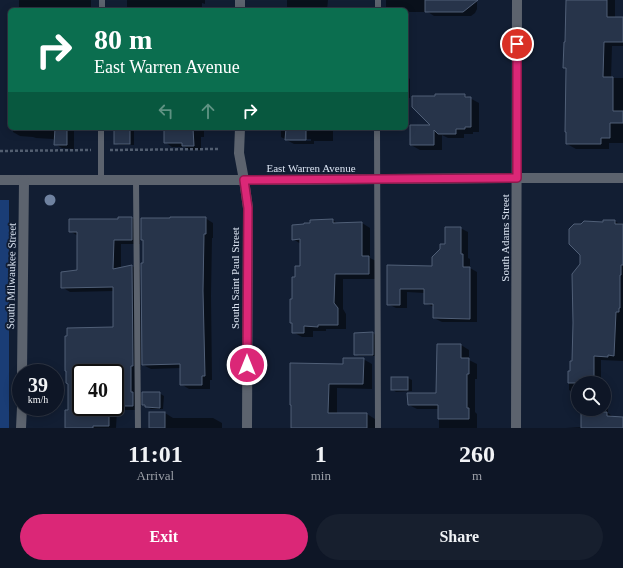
<!DOCTYPE html>
<html lang="en">
<head>
<meta charset="utf-8">
<style>
  body { margin:0; font-family:"Times New Roman",serif; background:#171f2e; color:#f1f3f6; height:100vh; display:flex; flex-direction:column; font-size:15px; white-space:nowrap }
  * { box-sizing:border-box; margin:0 }
  p { font-size:13px; color:#9b9fa7 }
  .icon { flex:none; width:22px; height:22px; fill:none; stroke:currentColor; stroke-width:2; stroke-linecap:round; stroke-linejoin:round }
  .map { position:relative; height:428px; overflow:hidden }
  .sheet { display:flex; flex-direction:column; background:#0e1626; flex:1 }
  .sheet>* { flex:none }
  .guide { position:absolute; left:8px; top:8px; width:400px; height:122px; border-radius:6px; box-shadow:0 2px 10px #0003,0 0 0 1px #2e3543; background:#0b6e4f; color:#fff; overflow:hidden }
  .fabs { position:absolute; left:571px; top:376px; display:grid; gap:8px }
  .fabs a { display:grid; place-items:center; width:40px; height:40px; border-radius:50%; background:#0e1626; box-shadow:0 2px 10px #0003,0 0 0 1px #2e3543; font-size:20px }
  .speed { position:absolute; left:12px; top:364px; display:flex; gap:8px; font-size:20px; font-weight:700; text-align:center }
  .speed>* { display:grid; place-content:center; width:52px; height:52px; border-radius:50%; background:#0e1626; box-shadow:0 2px 10px #0003,0 0 0 1px #2e3543; line-height:1 }
  .speed small { font-size:10px; font-weight:400 }
  .speed .limit { border:2px solid #111; border-radius:6px; background:#fff; color:#111 }
  .pin { position:absolute; display:grid; place-items:center; width:34px; height:34px; color:#fff; margin:-17px; border:2px solid #fff; border-radius:50%; box-shadow:0 1px 4px #0007 }
  .me { position:absolute; width:44px; margin:-22px; rotate:0deg; stroke-linejoin:round; filter:drop-shadow(0 0 3px #0008) }
  .turn { display:flex; align-items:center; gap:14px; height:84px; padding:0 20px; font-size:18px }
  .turn .icon { width:52px; height:52px; stroke-width:2.5 }
  .turn b { display:block; font-size:28px; line-height:34px }
  .lanes { display:flex; align-items:center; height:38px; padding:0 20px; background:#0003; justify-content:center; gap:20px; direction:ltr }
  .lanes .off { opacity:.35 }
  .eta { display:flex; justify-content:space-evenly; align-items:center; height:68px; text-align:center }
  .eta b { font-size:24px; font-weight:700; line-height:28px }
  .action { display:flex; gap:8px; margin-top:auto; padding:8px 20px }
  .action a { flex:1; height:46px; border-radius:24px; background:#db2777; color:#fff; font-size:16px; font-weight:700; line-height:46px; text-align:center }
  .action a+a { background:#171f2e; color:#f1f3f6 }
  .map>svg:first-child { display:block }
  .green { fill:#1a3d76 }
  .shadow { fill:#0007; fill-rule:evenodd }
  .building { fill:#27344a; stroke:#505f77 }
  .lines { fill:none; stroke-linecap:round; stroke-linejoin:round }
  .path { stroke:#525e70; stroke-width:2.5; stroke-dasharray:3 2; stroke-linecap:butt }
  .service { stroke:#5c636e; stroke-width:6 }
  .minor { stroke:#5c636e; stroke-width:10 }
  .tertiary { stroke:#5c636e; stroke-width:10 }
  .tree { fill:#6f82a0 }
  .route-casing { stroke:#8e194d; stroke-width:10 }
  .route { stroke:#db2777; stroke-width:7 }
  .labels { text-anchor:middle; dominant-baseline:central; stroke-width:4; stroke-linejoin:round; paint-order:stroke }
  .street-label { font-size:11px; fill:#d9e2f0; stroke:#121e33 }
</style>
</head>
<body>
<div class="map">
<svg width="623" height="428" viewBox="0 0 623 428">
  <rect width="100%" height="100%" fill="#121e33"/>
  <rect class="green" x="0" y="200" width="9" height="228"/>
  <g class="shadow">
    <path d="M19 0H91V8H73V10H19Z"/>
    <path d="M127 0H205V4L202 3V10H127Z"/>
    <path d="M287 0H328L327 10H287Z"/>
    <path d="M386 0H477V9L475 13 471 16H434L428 12H409V15H406V10H386Z"/>
    <path d="M566 0H615V18H623V46H612L611 78H623V143H609V149H576L567 144V68L564 67 566 43 567 6 566 4Z"/>
    <path d="M406 76 410 79V98H406Z"/>
    <path d="M464 95 479 103V132H473V134H464V138H448L442 135V150H420L411 145 432 126Z"/>
    <path d="M13 128H106L104 130 74 129V149L62 148 55 144V141L53 139 36 138 33 137 20 136 13 132Z"/>
    <path d="M115 128H134V145H119L115 143Z"/>
    <path d="M165 128H204V137H201V150H190L185 147H172L165 142Z"/>
    <path d="M281 128H333V141H314V144H294L281 137ZM288 139H311V141H290Z"/>
    <path d="M355 128H378V131H361Z"/>
    <path d="M132 218 139 222 140 244H121V268L132 266 140 270 141 370H138V396L141 397V410H117L116 428H66L69 411V384L114 328V291L70 292 62 287 78 271V236L70 231 119 220ZM81 373H115V407H81Z"/>
    <path d="M205 218 213 223V238H212L211 296 212 380H210V389H189L181 384V368L151 369 143 365 144 241 142 240Z"/>
    <path d="M333 220 338 224 362 223 370 228V258L378 262V279H343V309L346 314V329H326V331H313V337H302L293 332V300L296 278 301 267V244L293 239Z"/>
    <path d="M615 221 618 223H623V361L601 360V383H578V394H577L569 390V372H571L573 362 581 265 604 223Z"/>
    <path d="M460 228 468 232V258L470 259V268L477 272V322H442L434 318V307L425 303V293L407 292V308H396L388 304V266L433 267 446 245Z"/>
    <path d="M373 333 377 336V356H359L355 354Z"/>
    <path d="M461 345 469 350V360L477 364V379H475V412L477 414V428H439V409H417L409 405 437 394Z"/>
    <path d="M363 359 372 364V389L337 388V414H367L375 419V428H292L344 365Z"/>
    <path d="M408 378 412 380V391L396 392 392 389Z"/>
    <path d="M159 393 164 396 163 409H151L143 405Z"/>
    <path d="M604 393 607 395 608 413 615 418H623V428H566L582 427V409H604Z"/>
    <path d="M150 413H165L173 418H213L222 423V428H150Z"/>
  </g>
  <g class="building">
    <path d="M425 0H478L463 12H425Z"/>
    <path d="M566 0H607V17H623V42H604L603 77H613V111H623V123H610V138H601V144H566V132H565L566 68H563L564 42H565Z"/>
    <path d="M435 94H465V97H471V127H465V129H456V134H438L434 130V145H410V125H430L412 107V96H435Z"/>
    <path d="M55 128H67V145H54Z"/>
    <rect x="114" y="128" width="16" height="16"/>
    <path d="M164 128H193L194 146H182V143H164Z"/>
    <path d="M286 128H306V140H285Z"/>
    <path d="M118 217H132V240H114L113 269 132 265 133 366H131V392H133V406H118V386H116V373H81V409H109V426H93V428H65V410H68V384L66 383V371H65V336H67V328L113 327V287L61 288V272L77 270V232H69V219H118Z"/>
    <path d="M170 217H206V234H204L203 291 205 376H202V385H180V364L142 365 141 263H143V240H141V218H170Z"/>
    <path d="M333 219V223L362 222V256H369V274H335L334 303 338 308V325H318V327L304 326V333H292V323H290V299H292V277H295V266H300V239L292 240V225L304 224V223H310V220Z"/>
    <path d="M603 220H615V224H623V265H621V275H620V308H619V312H616L614 356 608 355V357L594 356V383H568V371H570V361H572L573 323 572 274 580 264V255L569 244V229L574 224H581L584 221 603 222Z"/>
    <path d="M445 227H461V254H463V267H470V319L433 318V304H424V289H400V305H387V265L432 266V257L440 249V244H445Z"/>
    <path d="M373 332V355H354V333Z"/>
    <path d="M437 344H461V358H469V374H467V408H469V419H438V405H408L407 393H436Z"/>
    <path d="M343 358H364L363 384H329L328 413H367V428H291V405H290V363L343 364Z"/>
    <rect x="391" y="377" width="17" height="13"/>
    <path d="M142 392H160V408L145 407V405H142Z"/>
    <rect x="149" y="412" width="16" height="16"/>
    <path d="M581 412H607V416L623 417V428H581Z"/>
  </g>
  <g class="lines">
    <g class="path">
      <path d="M110 150 218 149"/>
      <path d="M0 151 91 150"/>
    </g>
    <g class="service">
      <path d="M102 10V0"/>
      <path d="M378 10V0"/>
      <path d="M377 128 378 428"/>
      <path d="M101 180V128"/>
      <path d="M136 180 138 428"/>
    </g>
    <g class="minor">
      <path d="M0 180H263L517 178H623"/>
      <path d="M22 373 24 180"/>
      <path d="M21 428 22 407"/>
      <path d="M516 428 517 0"/>
    </g>
    <g class="tertiary">
      <path d="M240 10V0"/>
      <path d="M240 128 239 153 244 180 248 208 247 428"/>
    </g>
  </g>
  <circle class="tree" cx="50" cy="200" r="5.5"/>
  <g class="lines">
    <defs>
      <path id="route" d="M247 365 248 208 244 180 517 178V44"/>
    </defs>
    <use href="#route" class="route-casing"/>
    <use href="#route" class="route"/>
  </g>
  <g class="labels">
    <g class="street-label">
      <text x="311" y="168">East Warren Avenue</text>
      <text transform="translate(505 238) rotate(-90)">South Adams Street</text>
      <text transform="translate(11 276) rotate(-89)">South Milwaukee Street</text>
      <text transform="translate(235 278) rotate(-90)">South Saint Paul Street</text>
    </g>
  </g>
</svg>
<div class="fabs">
<a><svg class="icon" aria-label="search" viewBox="0 0 24 24"><circle cx="10" cy="10" r="6"/><path d="M15 15l6 6"/></svg></a>
</div>
<div class="speed"><div>39<small>km/h</small></div><div class="limit">40</div></div>
<div class="pin" style="left:517px;top:44px;background:#d93025"><svg class="icon" aria-label="arrive" viewBox="0 0 24 24"><path d="M6 21V4h12l-3 4 3 4H6"/></svg></div>
<svg class="me" style="left:247px;top:365px" viewBox="-20 -20 40 40"><circle r="17" fill="#db2777" stroke="#fff" stroke-width="3"/><path d="M0-11L8 9 0 5-8 9z" fill="#fff"/></svg>
<div class="guide">
<div class="turn"><svg class="icon" aria-label="right" viewBox="0 0 24 24"><path d="M7 20v-9h11M14 6l5 5-5 5"/></svg><div><b>80 m</b>East Warren Avenue</div></div>
<div class="lanes"><svg class="icon off" aria-label="left" viewBox="0 0 24 24"><path d="M17 20v-9H6M10 6l-5 5 5 5"/></svg><svg class="icon off" aria-label="ahead" viewBox="0 0 24 24"><path d="M12 20V5M6 11l6-6 6 6"/></svg><svg class="icon" aria-label="right" viewBox="0 0 24 24"><path d="M7 20v-9h11M14 6l5 5-5 5"/></svg></div>
</div>
</div>
<section class="sheet">
<div class="eta">
<div><b>11:01</b><p>Arrival</p></div>
<div><b>1</b><p>min</p></div>
<div><b>260</b><p>m</p></div>
</div>
<div class="action"><a>Exit</a><a>Share</a></div>
</section>
</body>
</html>
